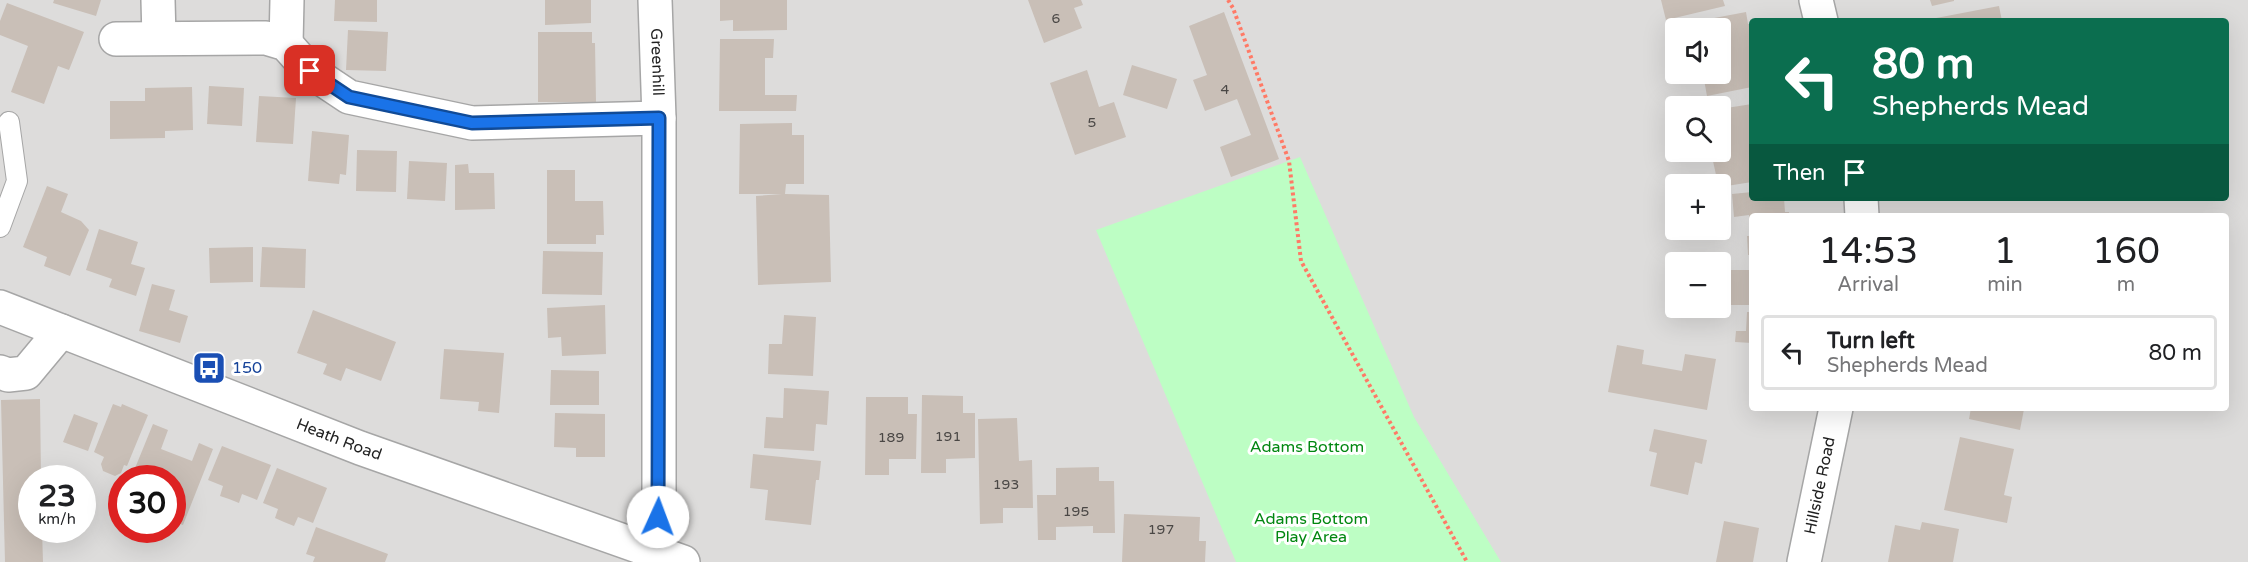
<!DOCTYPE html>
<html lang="en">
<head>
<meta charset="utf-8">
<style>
  body { margin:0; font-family:"Varela Round",sans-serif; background:#f6f6f6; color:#202124; height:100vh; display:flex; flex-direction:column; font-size:22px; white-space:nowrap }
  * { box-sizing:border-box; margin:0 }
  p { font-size:20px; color:#757577 }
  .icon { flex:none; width:33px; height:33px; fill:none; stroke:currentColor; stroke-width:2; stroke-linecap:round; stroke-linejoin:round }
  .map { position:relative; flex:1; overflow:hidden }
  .drawer { position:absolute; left:1749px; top:213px; width:480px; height:198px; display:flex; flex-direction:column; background:#fff; border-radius:6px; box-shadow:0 6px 24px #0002 }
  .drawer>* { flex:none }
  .guide { position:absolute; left:1749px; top:18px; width:480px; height:183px; border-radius:6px; box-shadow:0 6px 24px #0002; background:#0b6e4f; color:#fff; overflow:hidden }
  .tools { position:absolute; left:1665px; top:18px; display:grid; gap:12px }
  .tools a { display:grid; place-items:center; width:66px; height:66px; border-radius:6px; background:#fff; box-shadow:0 6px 24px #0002; font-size:30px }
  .speed { position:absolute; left:18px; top:465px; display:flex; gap:12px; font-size:30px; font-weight:700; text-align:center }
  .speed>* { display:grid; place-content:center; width:78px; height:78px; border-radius:50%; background:#fff; box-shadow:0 6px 24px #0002; line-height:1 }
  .speed small { font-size:15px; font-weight:400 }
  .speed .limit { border:9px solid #d22; background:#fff; color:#111 }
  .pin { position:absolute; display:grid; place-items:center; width:51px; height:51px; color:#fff; margin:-26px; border-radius:12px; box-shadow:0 3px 9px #0006 }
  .me { position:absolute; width:66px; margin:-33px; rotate:2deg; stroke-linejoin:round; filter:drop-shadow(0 0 4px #0008) }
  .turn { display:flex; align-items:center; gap:21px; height:126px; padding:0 24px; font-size:27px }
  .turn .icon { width:78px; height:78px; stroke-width:2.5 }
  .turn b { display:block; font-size:42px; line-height:51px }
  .then { display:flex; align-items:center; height:57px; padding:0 24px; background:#0003; gap:12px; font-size:22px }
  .eta { display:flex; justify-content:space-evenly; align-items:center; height:102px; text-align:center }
  .eta b { font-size:36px; font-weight:600; line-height:42px }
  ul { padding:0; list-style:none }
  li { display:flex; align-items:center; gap:18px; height:75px; margin:0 12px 9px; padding:0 12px; border:3px solid #e0e0e0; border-radius:6px }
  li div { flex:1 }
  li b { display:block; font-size:22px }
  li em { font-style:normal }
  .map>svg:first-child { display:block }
  .residential { fill:#dddcdb; fill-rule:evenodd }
  .park { fill:#bdfec4 }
  .building { fill:#c9bfb7 }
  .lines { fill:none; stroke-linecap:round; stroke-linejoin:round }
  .service-casing { stroke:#a6a6a6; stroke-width:22 }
  .minor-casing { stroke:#a6a6a6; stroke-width:36 }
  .tertiary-casing { stroke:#a6a6a6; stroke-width:36 }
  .path { stroke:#ff7a66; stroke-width:4; stroke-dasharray:3 3; stroke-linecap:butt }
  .service { stroke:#fff; stroke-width:20 }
  .minor { stroke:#fff; stroke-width:33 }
  .tertiary { stroke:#fff; stroke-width:33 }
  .route-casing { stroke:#114b97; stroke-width:15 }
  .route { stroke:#1a73e8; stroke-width:10 }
  .labels { text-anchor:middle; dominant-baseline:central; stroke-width:6; stroke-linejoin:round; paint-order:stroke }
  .number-label { font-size:14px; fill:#4a4745 }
  .street-label { font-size:16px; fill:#1f1f1f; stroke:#fff }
  .transit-label { font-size:16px; fill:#164399; stroke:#fff; text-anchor:start }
  .park-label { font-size:16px; fill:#028711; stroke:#fff }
</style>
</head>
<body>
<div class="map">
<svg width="2248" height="562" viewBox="0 0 2248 562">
  <rect width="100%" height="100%" fill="#f0ede4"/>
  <path class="residential" d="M0 0H2248V562H0ZM1752 21H2226V198H1752ZM1676 28H1720V74H1676ZM1676 106H1720V152H1676ZM1676 184H1720V230H1676ZM1752 216H2226V408H1752ZM1676 262H1720V308H1676ZM32 478H82V530H32ZM122 478H172V530H122Z"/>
  <path class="park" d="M1300 157 1414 417 1501 562H1236L1096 230Z"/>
  <g class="building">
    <path d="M54 0H101L96 16 53 3Z"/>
    <path d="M335 0H377V22L334 21Z"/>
    <path d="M545 0H591V23L545 25Z"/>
    <path d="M720 0H787V30L733 31V20L720 21Z"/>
    <path d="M1028 0H1081L1083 5 1074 8 1082 28 1044 43Z"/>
    <path d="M1661 0H1723L1725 6 1666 20Z"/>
    <path d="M1930 0H1954V1L1932 6Z"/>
    <path d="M7 3 84 32 69 70 58 66 44 104 11 92 28 46 0 35V21Z"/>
    <path d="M1999 6 2002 21H1931V19Z"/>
    <path d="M1224 12 1279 159 1231 177 1220 147 1251 135 1237 99 1205 111 1193 80 1207 75 1189 26Z"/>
    <path d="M1746 12 1748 24H1752V87L1707 96 1703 74H1720V28H1710L1709 19Z"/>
    <path d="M348 30 388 32 386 71 346 70Z"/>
    <path d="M538 32H592V43H595L596 102H538Z"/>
    <path d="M720 39H774L773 58H765V95H797L796 111H719Z"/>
    <path d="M1132 65 1177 79 1167 109 1123 95Z"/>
    <path d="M1087 70 1099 107 1114 102 1126 137 1075 155 1050 83Z"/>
    <path d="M209 86 244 88 242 126 207 124Z"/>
    <path d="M192 87 193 130 165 131V138L110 139V101H145V88Z"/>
    <path d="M259 96 296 98 293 144 256 142Z"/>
    <path d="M1752 104V182L1720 187V184H1718L1711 152H1720V109Z"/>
    <path d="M792 123V135H804V184H786L785 194 829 195 831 282 758 285 756 196 782 194H739L740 124Z"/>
    <path d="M312 131 349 135 346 175 340 174 339 184 308 181Z"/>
    <path d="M357 150 397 151 396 192 356 191Z"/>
    <path d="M409 161 447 163 445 201 407 199Z"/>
    <path d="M468 164 469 173H494L495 209 455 210V165Z"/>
    <path d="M547 170H575V201H603L604 235H596V244H547Z"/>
    <path d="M47 186 68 194 61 212 81 221 89 230 70 276 44 266 47 257 23 247Z"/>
    <path d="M1752 192V198H1784L1785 212H1789V216H1752V226H1750L1749 215 1734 217 1732 194Z"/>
    <path d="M99 229 138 242 131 264 145 268 136 296 109 287 112 279 86 270Z"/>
    <path d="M1747 236H1752V255H1748Z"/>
    <path d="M253 247V282L210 283 209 248Z"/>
    <path d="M262 247 306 249 305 288 260 287Z"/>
    <path d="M543 251 603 252 602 295 542 294Z"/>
    <path d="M1726 270H1752V305H1725V288H1720V272H1727Z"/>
    <path d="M152 284 175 290 169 310 188 316 180 343 139 331Z"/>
    <path d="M605 305 606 354 562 356 561 337 548 338 547 308Z"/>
    <path d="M313 310 396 342 381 381 346 368 341 381 323 374 327 364 297 353Z"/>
    <path d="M1747 312H1752V343L1735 342 1736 331H1746Z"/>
    <path d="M784 315 816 317 813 376 768 374 769 344H782Z"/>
    <path d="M1617 345 1644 350 1642 364 1682 371 1685 354 1716 359 1707 410 1608 392Z"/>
    <path d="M444 349 504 353 499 413 478 411 479 402 440 399Z"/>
    <path d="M551 370 599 371V405H550Z"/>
    <path d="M784 388 829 391 827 425 816 424 814 451 764 448 766 417 783 418Z"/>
    <path d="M922 395 963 396V413H975V458L946 459V473H921Z"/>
    <path d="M866 397H908V414H917L916 459H889V475H865Z"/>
    <path d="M40 399 41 478H32V530H42L43 562H5L1 400Z"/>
    <path d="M113 404 121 407 122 404 148 415 127 466 124 465 121 473 115 476 103 471 101 464 104 457 94 452Z"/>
    <path d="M1971 408 2024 409 2020 430 1969 419Z"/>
    <path d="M555 413 605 414V457H576V448L554 447Z"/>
    <path d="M74 414 98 423 88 451 63 442Z"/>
    <path d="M1017 418 1019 461 1032 460 1033 508H1003V523L980 524 978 419Z"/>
    <path d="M153 424 168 430 161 449 192 461 199 443 213 449 183 525 172 521V478H131Z"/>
    <path d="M1654 429 1707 440 1702 464 1695 462 1688 495 1650 486 1657 453 1649 451Z"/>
    <path d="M1960 437 2014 449 2004 495 2012 497 2007 523 1944 510Z"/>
    <path d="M222 446 271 465 257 500 242 494 239 503 229 499 220 496 223 486 208 480Z"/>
    <path d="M753 454 821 461 819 480H816L811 525 765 520 768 490 750 488Z"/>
    <path d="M1099 467V481H1114L1115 533H1093V526L1056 527V540H1038L1037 495H1056V468Z"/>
    <path d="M277 468 327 488 313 523 298 517 294 526 284 522 275 518 278 509 263 503Z"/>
    <path d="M1124 514 1200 517 1199 541H1206L1205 562H1122Z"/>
    <path d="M1724 521 1759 528 1753 562H1716Z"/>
    <path d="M1922 522 1959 529 1953 562H1888L1895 525 1920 530Z"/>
    <path d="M316 527 388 554 385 562H313L315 557 306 554Z"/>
  </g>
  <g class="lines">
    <defs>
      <path id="service" d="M0 227 17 181 9 122"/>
      <g id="minor">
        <path d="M158 0 159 38"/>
        <path id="s1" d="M655 0 659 118V554"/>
        <path d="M1816 0 1821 21"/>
        <path d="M116 39 266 38 286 44 310 71 349 97 472 123 659 118"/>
        <path d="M286 44 287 0"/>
        <path d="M1861 198 1862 216"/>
        <path d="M0 372 8 375 26 373 61 331"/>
        <path id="s2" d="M1804 562 1836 408"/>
      </g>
      <g id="tertiary">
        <path id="s3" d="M0 307 360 448 683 562"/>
      </g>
    </defs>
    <use href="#service" class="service-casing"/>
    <use href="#minor" class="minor-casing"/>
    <use href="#tertiary" class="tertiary-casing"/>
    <path class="path" d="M1228 0 1233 8 1289 161 1301 261 1467 562"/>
    <use href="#service" class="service"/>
    <use href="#minor" class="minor"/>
    <use href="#tertiary" class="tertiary"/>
  </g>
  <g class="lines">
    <defs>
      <path id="route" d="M310 71 349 97 472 123 659 118 658 517"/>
    </defs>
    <use href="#route" class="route-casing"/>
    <use href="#route" class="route"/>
  </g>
  <defs>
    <symbol id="bus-square" viewBox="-11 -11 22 22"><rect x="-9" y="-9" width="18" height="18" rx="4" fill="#1a4fb4" stroke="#fff"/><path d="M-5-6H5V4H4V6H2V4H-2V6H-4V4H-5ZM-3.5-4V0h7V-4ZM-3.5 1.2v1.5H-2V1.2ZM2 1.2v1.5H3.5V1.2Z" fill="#fff"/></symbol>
  </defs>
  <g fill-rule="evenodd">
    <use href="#bus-square" x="190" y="349" width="38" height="38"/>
  </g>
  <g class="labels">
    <g class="number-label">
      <text x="1056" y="18">6</text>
      <text x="1225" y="89">4</text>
      <text x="1092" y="122">5</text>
      <text x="948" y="436">191</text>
      <text x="891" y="437">189</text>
      <text x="1006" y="484">193</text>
      <text x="1076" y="511">195</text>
      <text x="1161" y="529">197</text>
    </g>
    <g class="street-label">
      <text stroke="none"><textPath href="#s1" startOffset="62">Greenhill</textPath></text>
      <text stroke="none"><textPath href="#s3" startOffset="364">Heath Road</textPath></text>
      <text stroke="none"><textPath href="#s2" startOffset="78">Hillside Road</textPath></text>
    </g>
    <g class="transit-label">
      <text x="232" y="368">150</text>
    </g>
    <g class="park-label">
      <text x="1307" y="447">Adams Bottom</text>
      <text x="1311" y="519">Adams Bottom<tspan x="1311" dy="18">Play Area</tspan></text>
    </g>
  </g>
</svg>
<div class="tools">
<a><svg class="icon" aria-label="sound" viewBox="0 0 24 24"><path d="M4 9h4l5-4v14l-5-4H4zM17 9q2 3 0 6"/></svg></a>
<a><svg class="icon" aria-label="search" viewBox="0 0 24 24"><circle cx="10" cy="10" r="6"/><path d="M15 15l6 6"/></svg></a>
<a>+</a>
<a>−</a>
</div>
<div class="speed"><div>23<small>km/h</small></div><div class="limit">30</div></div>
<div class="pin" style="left:310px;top:71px;background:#d93025"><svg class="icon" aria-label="arrive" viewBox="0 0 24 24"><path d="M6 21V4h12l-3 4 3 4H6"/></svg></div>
<svg class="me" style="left:658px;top:517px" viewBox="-20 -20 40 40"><circle r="19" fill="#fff"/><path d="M0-13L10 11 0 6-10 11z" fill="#1a73e8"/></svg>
<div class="guide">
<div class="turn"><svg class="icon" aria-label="left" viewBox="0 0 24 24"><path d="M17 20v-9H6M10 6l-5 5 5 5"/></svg><div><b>80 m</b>Shepherds Mead</div></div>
<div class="then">Then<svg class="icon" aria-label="arrive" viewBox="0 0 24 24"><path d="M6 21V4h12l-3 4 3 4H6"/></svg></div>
</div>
<section class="drawer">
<div class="eta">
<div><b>14:53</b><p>Arrival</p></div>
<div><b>1</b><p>min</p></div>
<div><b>160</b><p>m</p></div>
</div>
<ul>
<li><svg class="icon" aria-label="left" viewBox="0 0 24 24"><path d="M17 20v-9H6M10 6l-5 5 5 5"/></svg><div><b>Turn left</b><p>Shepherds Mead</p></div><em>80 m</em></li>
</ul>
</section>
</div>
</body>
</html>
